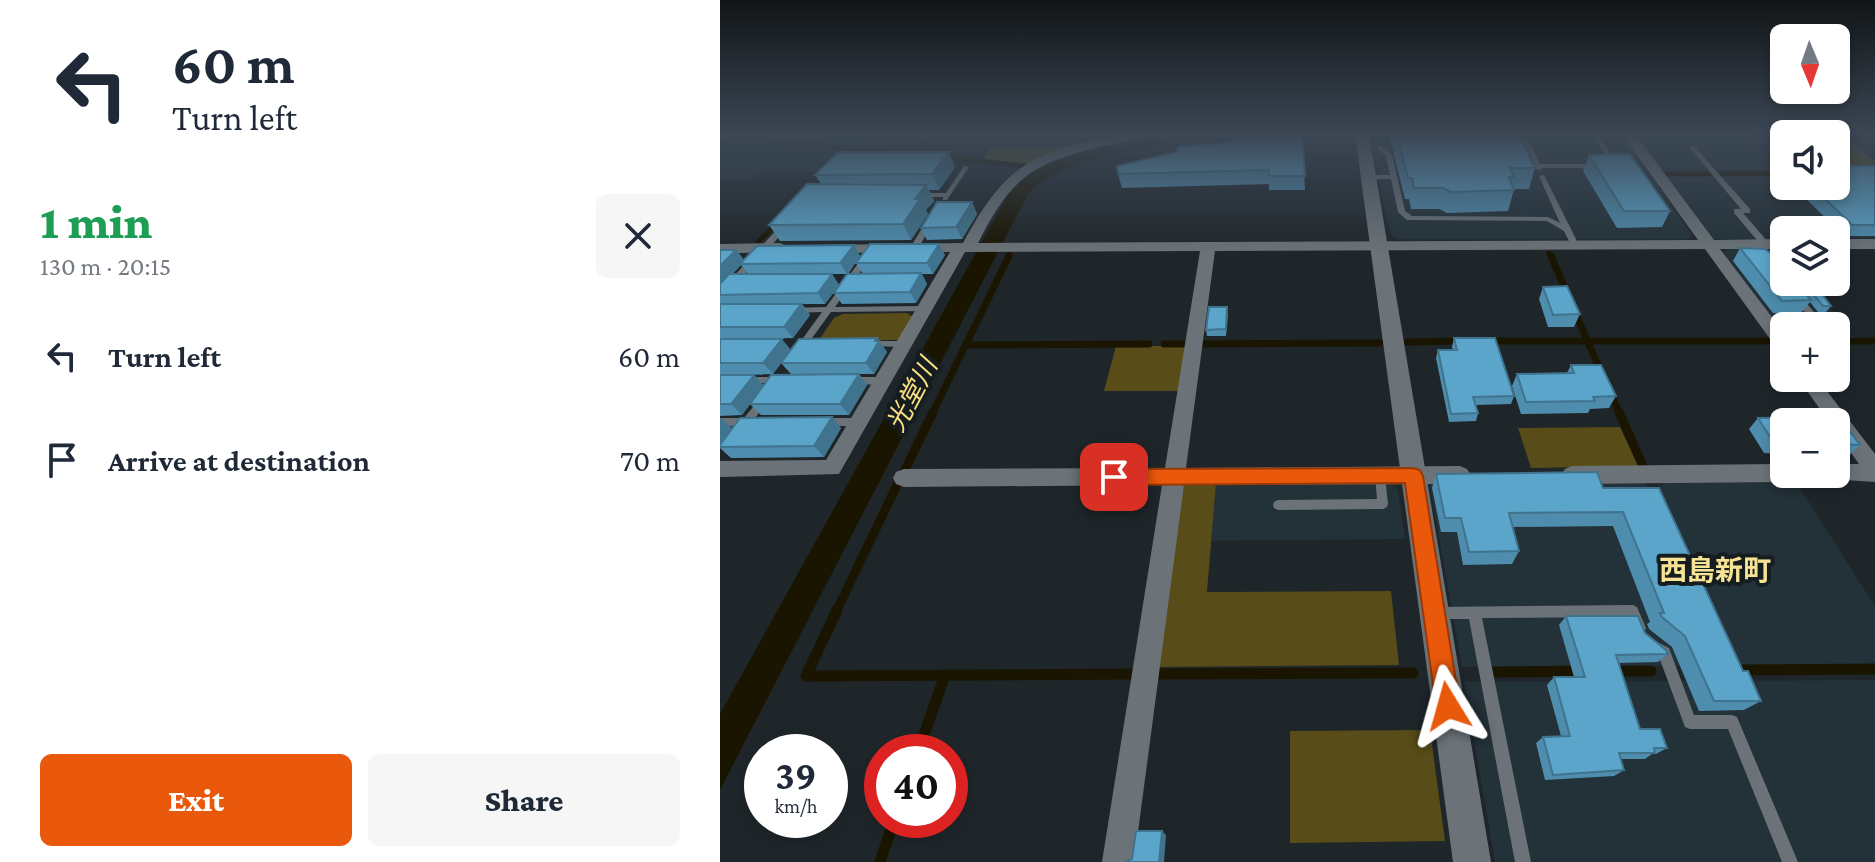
<!DOCTYPE html>
<html lang="en">
<head>
<meta charset="utf-8">
<style>
  body { margin:0; font-family:"Crimson Pro","Noto Sans JP",serif; background:#f6f6f7; color:#1f2937; height:100vh; display:flex; flex-direction:column; font-size:30px; white-space:nowrap }
  * { box-sizing:border-box; margin:0 }
  p { font-size:26px; color:#747a83 }
  .icon { flex:none; width:44px; height:44px; fill:none; stroke:currentColor; stroke-width:2; stroke-linecap:round; stroke-linejoin:round }
  .map { position:relative; flex:1; overflow:hidden }
  .drawer { display:flex; flex-direction:column; background:#fff; width:720px }
  .drawer>* { flex:none }
  .guide { background:#fff; color:#1f2937; overflow:hidden }
  .needle { width:52px; rotate:178deg }
  .buttons { position:absolute; left:1050px; top:24px; display:grid; gap:16px }
  .buttons a { display:grid; place-items:center; width:80px; height:80px; border-radius:12px; background:#fff; box-shadow:0 4px 12px #0003; font-size:40px }
  .speed { position:absolute; left:24px; top:734px; display:flex; gap:16px; font-size:40px; font-weight:700; text-align:center }
  .speed>* { display:grid; place-content:center; width:104px; height:104px; border-radius:50%; background:#fff; box-shadow:0 4px 12px #0003; line-height:1 }
  .speed small { font-size:20px; font-weight:400 }
  .speed .limit { border:12px solid #d22; background:#fff; color:#111 }
  .pin { position:absolute; display:grid; place-items:center; width:68px; height:68px; color:#fff; margin:-34px; border-radius:16px; box-shadow:0 4px 12px #0006 }
  .me { position:absolute; width:88px; margin:-44px; rotate:352deg; stroke-linejoin:round; filter:drop-shadow(0 0 6px #0008) }
  .turn { display:flex; align-items:center; gap:28px; height:168px; padding:0 40px; font-size:36px }
  .turn .icon { width:104px; height:104px; stroke-width:2.5 }
  .turn b { display:block; font-size:56px; line-height:68px }
  .round { display:grid; place-items:center; flex:none; width:84px; height:84px; border-radius:12px; background:#f6f6f7 }
  .summary { display:flex; align-items:center; justify-content:space-between; height:136px; padding:0 40px }
  h1 { font-size:48px; font-weight:800; line-height:60px; color:#1e9e55 }
  .button { display:flex; gap:16px; margin-top:auto; padding:16px 40px }
  .button a { flex:1; height:92px; border-radius:12px; background:#ea580c; color:#fff; font-size:32px; font-weight:800; line-height:92px; text-align:center }
  .button a+a { background:#f6f6f7; color:#1f2937 }
  ul { padding:0; list-style:none }
  li { display:flex; align-items:center; gap:24px; height:104px; padding:0 40px }
  li div { flex:1 }
  li b { display:block; font-size:30px }
  li em { font-style:normal }
  main { display:flex; flex:1; min-height:0 }
  .map>svg:first-child { display:block }
  .built { fill:#233138 }
  .green { fill:#584c18 }
  .water { fill:#1a1501 }
  .lines { fill:none; stroke-linecap:round; stroke-linejoin:round }
  .stream-far3 { stroke:#1a1501; stroke-width:5 }
  .stream-far2 { stroke:#1a1501; stroke-width:7 }
  .stream-far1 { stroke:#1a1501; stroke-width:9 }
  .stream { stroke:#1a1501; stroke-width:11 }
  .lane { fill:#6b7378; fill-rule:evenodd }
  .street { fill:#6b7378; fill-rule:evenodd }
  .secondary { fill:#6b7378; fill-rule:evenodd }
  .wall { fill:#4e8dae; fill-rule:evenodd }
  .shaded-wall { fill:#40738d }
  .building { fill:#5ba4ca; stroke:#40738d; stroke-width:2 }
  .route { fill:#ea580c; stroke:#983908; stroke-width:2 }
  .labels { text-anchor:middle; dominant-baseline:central; stroke-width:8; stroke-linejoin:round; paint-order:stroke }
  .water-label { font-size:26px; font-style:italic; fill:#fae17f; stroke:#161d21 }
  .quarter-label { font-size:28px; font-weight:bold; fill:#f7e395; stroke:#161d21 }
</style>
</head>
<body>
<main>
<section class="drawer">
<div class="guide">
<div class="turn"><svg class="icon" aria-label="left" viewBox="0 0 24 24"><path d="M17 20v-9H6M10 6l-5 5 5 5"/></svg><div><b>60 m</b>Turn left</div></div>
</div>
<div class="summary"><div><h1>1 min</h1><p>130 m · 20:15</p></div><a class="round"><svg class="icon" aria-label="close" viewBox="0 0 24 24"><path d="M6 6l12 12M18 6L6 18"/></svg></a></div>
<ul>
<li><svg class="icon" aria-label="left" viewBox="0 0 24 24"><path d="M17 20v-9H6M10 6l-5 5 5 5"/></svg><div><b>Turn left</b></div><em>60 m</em></li>
<li><svg class="icon" aria-label="arrive" viewBox="0 0 24 24"><path d="M6 21V4h12l-3 4 3 4H6"/></svg><div><b>Arrive at destination</b></div><em>70 m</em></li>
</ul>
<div class="button"><a>Exit</a><a>Share</a></div>
</section>
<div class="map">
<svg width="1155" height="862" viewBox="0 0 1155 862">
  <rect width="100%" height="100%" fill="#1f262a"/>
  <g class="built">
    <path d="M61 134H153L142 146 90 141 82 146 120 151 101 172 37 173 29 180H0V142L3 139 72 146 80 141 58 138Z"/>
    <path d="M650 134H903L972 236 969 239H678L670 234Z"/>
    <path d="M912 134H1022L1058 171H941Z"/>
    <path d="M1155 175V238L1116 239V230H1064V239H992L944 176H1064V186H1116Z"/>
    <path d="M1008 249H1060L1064 254V282H1088L1134 338H1116V326H1064V337L1002 253Z"/>
    <path d="M1074 479 1155 606V664L1016 666 937 488 949 481Z"/>
    <path d="M712 481H925L1006 666 742 667 710 487Z"/>
    <path d="M668 482 678 490 685 539 491 541 496 483Z"/>
    <path d="M1155 680V862H775L744 682Z"/>
  </g>
  <g class="green">
    <path d="M1116 134H1121L1155 161V171H1122L1116 165Z"/>
    <path d="M355 146 311 165 262 160 271 147Z"/>
    <path d="M187 313 193 317 179 340H99L114 318 123 314Z"/>
    <path d="M396 346H467L460 391H384Z"/>
    <path d="M900 427 918 466 811 468 798 428Z"/>
    <path d="M496 483 487 592 671 591 679 665 433 667 464 484Z"/>
    <path d="M710 730 725 841 570 843V731Z"/>
  </g>
  <path class="water" d="M440 134H489C435 147 347 154 308 194L0 790V714L290 191C330 152 386 147 440 134Z"/>
  <g class="lines">
    <g class="stream-far3">
      <path d="M7 136 77 143"/>
      <path d="M362 143 365 134"/>
      <path d="M86 144 177 153"/>
      <path d="M198 151 212 134"/>
      <path d="M222 157 307 166"/>
      <path d="M943 174H989"/>
      <path d="M1002 174 1064 173"/>
      <path d="M38 242 57 223"/>
      <path d="M829 253 831 258"/>
      <path d="M288 258 290 255"/>
    </g>
    <g class="stream-far2">
      <path d="M831 256 847 293"/>
      <path d="M854 310 882 374"/>
      <path d="M768 341H1052"/>
      <path d="M1116 341H1155"/>
      <path d="M687 342 743 341"/>
      <path d="M444 344H466"/>
      <path d="M480 344 660 343"/>
      <path d="M246 345 429 344"/>
      <path d="M889 390 900 414"/>
      <path d="M212 414 289 256"/>
    </g>
    <g class="stream-far1">
      <path d="M899 412 923 466"/>
      <path d="M184 472 213 412"/>
      <path d="M116 612 177 485"/>
    </g>
    <g class="stream">
      <path d="M117 610 86 676 412 674"/>
      <path d="M1012 670 1155 669"/>
      <path d="M892 671H931"/>
      <path d="M773 672 862 671"/>
      <path d="M434 674 693 673"/>
      <path d="M198 752 225 675"/>
      <path d="M160 862 174 820"/>
    </g>
    <g class="lane">
      <path d="M800 134H806L820 164H875L878 166 875 168H822L821 170H817Z"/>
      <path d="M872 134H878L898 166 897 167H893Z"/>
      <path d="M970 146H974L1030 209V213H1023L1048 242V246H1042L1014 213V209H1021L970 148Z"/>
      <path d="M658 147H662L672 155 685 211 692 216 828 217 840 223 819 176 824 175 859 245 858 247H852L844 231 827 221 687 220 678 212 671 179H649L646 177 649 175H670L666 156 658 149Z"/>
      <path d="M244 166 249 167 227 200H223V197H198L195 195 198 193H226Z"/>
      <path d="M207 220 214 222 197 250H191L190 248Z"/>
      <path d="M61 225 68 227 3 298 0 299V291Z"/>
      <path d="M142 258H145L149 260 115 307 204 306 207 307V311L111 312 84 349H78L77 347 78 345 102 312 74 313 71 312V308L106 307Z"/>
      <path d="M1062 280H1064V282H1069L1098 317V321H1092L1062 284Z"/>
      <path d="M150 341H184L188 344 184 347 147 346 146 344Z"/>
      <path d="M0 377H58L63 380 58 383H0Z"/>
      <path d="M130 377H164L169 380C160 386 134 386 125 380Z"/>
      <path d="M44 395 49 399 33 421 32 425 29 426 26 431H18L17 428 18 426H0V418H24L41 397Z"/>
      <path d="M105 418H139L144 422 139 426H105L100 422Z"/>
      <path d="M660 472 664 473 665 476 668 504 667 507 663 509 558 510 554 508 553 505 554 502 558 500 657 499 655 476 656 473Z"/>
      <path d="M913 605 917 607 926 628 924 632 920 634 916 632 909 617 762 618 811 862H795L749 619H716L712 617 710 613 712 609 716 607Z"/>
      <path d="M939 643 949 648 974 715H1012L1017 717 1078 862H1062L1008 729H970L965 727 939 657 934 654 933 649 934 644Z"/>
    </g>
    <g class="street">
      <path d="M0 134H10L0 142Z"/>
      <path d="M402 134H428C415 142 395 143 380 147 310 163 290 180 258 243L978 240 902 134H915L994 240 1064 239V249H1000L1064 333V352L1058 350 985 249 495 251 466 468 740 466 747 469 751 475 747 481 740 484 464 485 414 862H382L442 485 184 487 176 484 173 478 176 472 184 469 445 468 480 251 245 252 119 474 0 477V461L106 460 230 252 108 253 103 251V245L243 243C287 161 313 153 402 134Z"/>
      <rect x="1116" y="239" width="39" height="10"/>
      <path d="M60 243 65 245V251L0 254V244Z"/>
      <path d="M1078 378H1097L1155 454V482L1109 479 1106 474H1116V464H1139L1116 432V422H1109Z"/>
      <path d="M1064 464V474H1074L1071 479 1064 482 852 484 845 481 841 475 845 469 852 466Z"/>
    </g>
    <path class="secondary" d="M635 134H649L771 862H733Z"/>
  </g>
  <g class="wall">
    <path d="M512 134H582L585 190H549V184L402 188 398 174 513 143Z"/>
    <path d="M669 134H798L815 168 809 189H794L788 211 727 213 719 209H691L689 199H685Z"/>
    <path d="M869 155 950 211 942 227 897 228 863 171Z"/>
    <path d="M1155 166V236H1124L1073 186H1116Z"/>
    <path d="M235 167 219 190H209L214 201 206 210 208 214 191 240 60 241 49 225 101 184 95 175Z"/>
    <path d="M252 202 257 214 242 239 207 240 201 228Z"/>
    <path d="M134 245 140 256 128 274H143L136 263 225 255 213 274H202L207 284 196 303 122 304 114 293 127 274H112L119 285 105 304H82L90 315 73 338 27 339 71 350 157 338 167 352 154 374H139L147 385 129 415H41L30 404 22 415 0 416V295L16 250 24 260ZM21 265 28 274H12ZM61 363 71 374 43 385 34 375H14L53 374Z"/>
    <path d="M1020 248 1061 265 1064 261V282H1093L1111 306 1106 312H1098L1090 302 1081 313H1053L1013 261Z"/>
    <path d="M823 287 860 314 854 327H828L819 299Z"/>
    <path d="M508 313 506 336H487L486 330Z"/>
    <path d="M734 338 794 396 791 404 756 405 758 413 756 421 729 422 716 358 718 350H733L732 347Z"/>
    <path d="M851 365 896 396 889 408 870 409 868 413 801 414 792 386 797 374 847 373Z"/>
    <path d="M1119 417 1140 445 1128 456 1116 455V422H1064V454L1044 453 1029 429 1038 418Z"/>
    <path d="M0 418 12 428H121L104 457 11 458 0 448Z"/>
    <path d="M716 474 883 488H939L1023 671 1041 701 1024 710 979 711 952 647 929 629 927 624 930 622 893 526 792 527 799 551 792 564 743 565 737 532H721L712 488Z"/>
    <path d="M846 616 925 633 948 654 938 662 898 663 920 729 947 748 936 754H932L925 759H901L904 770 894 776 825 780 816 743 823 737 841 736 827 685 834 677H854L839 625Z"/>
  </g>
  <g class="shaded-wall">
    <path d="M229 152 235 167 219 190 212 174Z"/>
    <path d="M206 185 214 201 206 210 208 214 191 240 183 224 195 199Z"/>
    <path d="M252 202 257 214 242 239 236 227Z"/>
    <path d="M219 244 225 255 213 274 207 263Z"/>
    <path d="M134 245 140 256 127 274 120 263Z"/>
    <path d="M16 250 25 261 0 287V266Z"/>
    <path d="M201 273 207 284 196 303 190 292Z"/>
    <path d="M112 274 119 285 105 304 98 293Z"/>
    <path d="M81 304 90 315 73 338 64 327Z"/>
    <path d="M157 338 167 352 154 374 146 363Z"/>
    <path d="M62 339 71 350 53 374 43 363Z"/>
    <path d="M139 374 147 385 129 415 120 404Z"/>
    <path d="M34 375 44 386 22 415 11 404Z"/>
    <path d="M112 417 121 428 104 457 94 446Z"/>
    <path d="M1 418 13 429 0 446V419Z"/>
    <path d="M442 831 446 835 444 862H439Z"/>
  </g>
  <g class="building">
    <path d="M514 134H582L585 176H548L549 170 398 174 397 166 457 152 458 147 465 146 522 142Z"/>
    <path d="M677 134H798L815 168H790L794 177H789L794 190 731 192 723 188H694L692 178H688Z"/>
    <path d="M118 152H229L212 174 95 175Z"/>
    <path d="M910 154 950 211H904L869 155Z"/>
    <path d="M1116 165 1155 166V225H1132L1092 186H1116Z"/>
    <path d="M87 184 206 185 195 199H200L183 224 49 225Z"/>
    <path d="M217 202H252L236 227 201 228Z"/>
    <path d="M150 244H219L207 263H136Z"/>
    <path d="M134 245 120 263 20 264 37 246Z"/>
    <path d="M1020 248 1045 249 1052 254 1064 268V282H1076L1091 300 1062 301Z"/>
    <path d="M0 250H16L0 266Z"/>
    <path d="M201 273 190 292 114 293 127 274Z"/>
    <path d="M9 274H112L98 293 0 295V284Z"/>
    <path d="M1083 282H1093L1111 306H1103Z"/>
    <path d="M847 286 860 314 833 315 823 287Z"/>
    <path d="M0 304H81L64 327H0Z"/>
    <path d="M489 307H507L506 329 486 330Z"/>
    <path d="M157 338 155 341H159L146 363H61L79 339Z"/>
    <path d="M734 338H775L794 396 753 397 758 413 731 414 718 350H737Z"/>
    <path d="M0 339H62L43 363H0Z"/>
    <path d="M851 365H881L896 396 873 397 875 401 806 402 797 374 854 373Z"/>
    <path d="M139 374 120 404H30L51 375Z"/>
    <path d="M0 375H34L11 404H0Z"/>
    <path d="M112 417 94 446 0 447V445L20 418Z"/>
    <path d="M1119 417 1140 445 1116 444V422H1064V443H1054L1038 418Z"/>
    <path d="M877 472 883 488H939L1023 671H1028L1041 701H994L965 636 942 617 940 613H944L903 512 789 513 799 551 749 552 741 518H725L716 474Z"/>
    <path d="M846 616H918L925 633 946 650 948 654 896 655 920 729H940L947 748H934L935 753H899L904 770 833 775 823 737 850 736 834 677H865Z"/>
    <path d="M416 831H442L439 862H405L412 859Z"/>
  </g>
  <linearGradient id="sky" x2="0" y2="1"><stop stop-color="#111517"/><stop offset="0.53" stop-color="#3c4755"/><stop offset="1" stop-color="#3c4755" stop-opacity="0"/></linearGradient>
  <rect width="1155" height="255" fill="url(#sky)"/>
  <path class="route" d="M693 468 700 470 703 476 740 706 737 715 728 719 719 715 716 706 685 483 394 485 387 483 384 477 387 472 394 469Z"/>
  <g class="labels">
    <g class="water-label">
      <text transform="translate(192 395) rotate(-62)">光堂川</text>
    </g>
    <g class="quarter-label">
      <text x="995" y="570">西島新町</text>
    </g>
  </g>
</svg>
<div class="buttons">
<a><svg class="needle" viewBox="-14 -14 28 28"><path d="M0-13l5 13h-10z" fill="#e53935"/><path d="M0 13l5-13h-10z" fill="#747a83"/></svg></a>
<a><svg class="icon" aria-label="sound" viewBox="0 0 24 24"><path d="M4 9h4l5-4v14l-5-4H4zM17 9q2 3 0 6"/></svg></a>
<a><svg class="icon" aria-label="layers" viewBox="0 0 24 24"><path d="M12 4l9 5-9 5-9-5zM3 14l9 5 9-5"/></svg></a>
<a>+</a>
<a>−</a>
</div>
<div class="speed"><div>39<small>km/h</small></div><div class="limit">40</div></div>
<div class="pin" style="left:394px;top:477px;background:#d93025"><svg class="icon" aria-label="arrive" viewBox="0 0 24 24"><path d="M6 21V4h12l-3 4 3 4H6"/></svg></div>
<svg class="me" style="left:728px;top:706px" viewBox="-20 -20 40 40"><path d="M0-17L14 15 0 8-14 15z" fill="#ea580c" stroke="#fff" stroke-width="4"/></svg>
</div>
</main>
</body>
</html>
